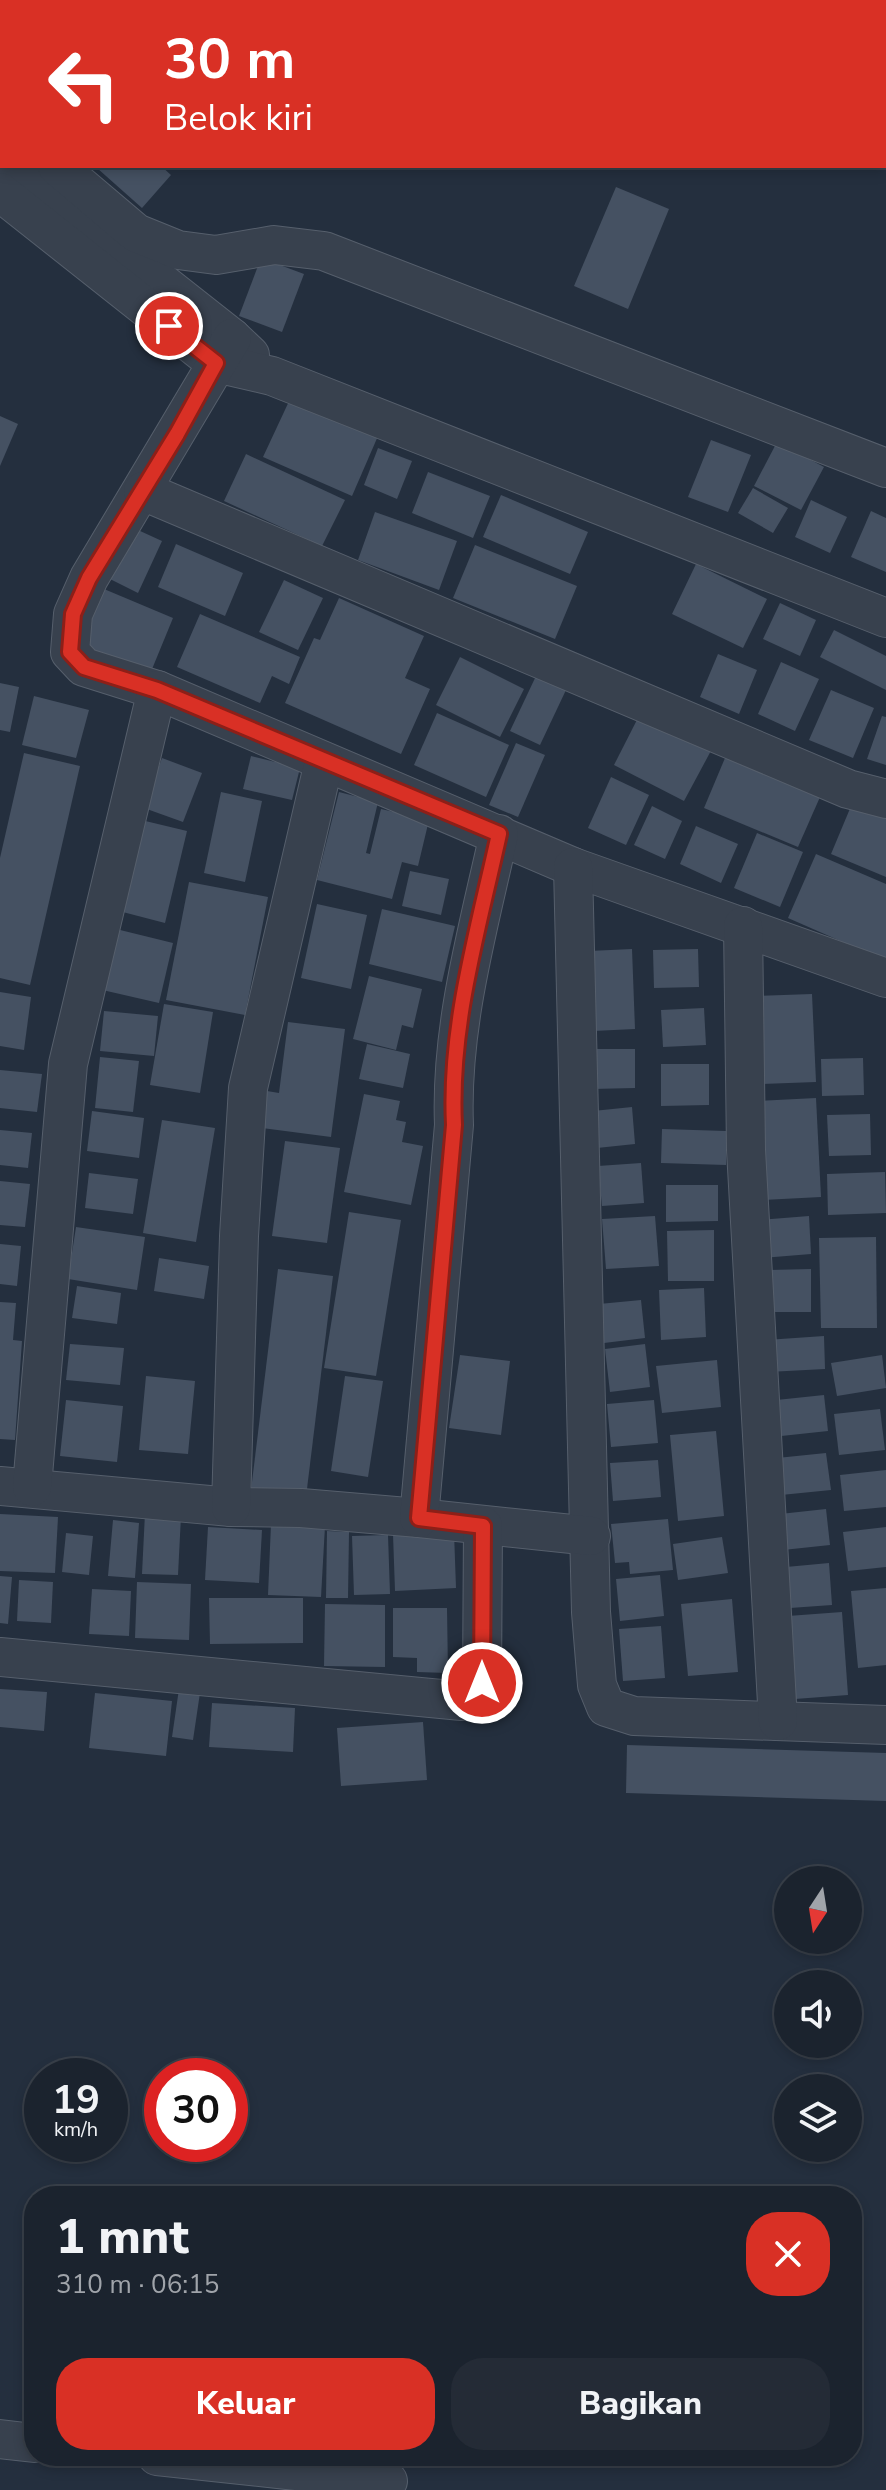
<!DOCTYPE html>
<html lang="id">
<head>
<meta charset="utf-8">
<style>
  body { margin:0; font-family:"Nunito Sans",sans-serif; background:#242b36; color:#f1f3f6; height:100vh; display:flex; flex-direction:column; font-size:30px; white-space:nowrap }
  * { box-sizing:border-box; margin:0 }
  p { font-size:26px; color:#a0a4aa }
  .icon { flex:none; width:44px; height:44px; fill:none; stroke:currentColor; stroke-width:2; stroke-linecap:round; stroke-linejoin:round }
  .map { position:relative; flex:1; overflow:hidden }
  .sheet { position:absolute; left:24px; top:2186px; width:838px; height:280px; display:flex; flex-direction:column; background:#1b232e; border-radius:32px; box-shadow:0 4px 12px #0003,0 0 0 2px #39404a }
  .sheet>* { flex:none }
  .hud { position:absolute; left:0px; top:0px; width:886px; height:168px; box-shadow:0 4px 12px #0003,0 0 0 2px #39404a; background:#d93025; color:#fff; overflow:hidden }
  .needle { width:52px; rotate:192deg }
  .fabs { position:absolute; left:774px; top:1866px; display:grid; gap:16px }
  .fabs a { display:grid; place-items:center; width:88px; height:88px; border-radius:50%; background:#1b232e; box-shadow:0 4px 12px #0003,0 0 0 2px #39404a; font-size:40px }
  .speed { position:absolute; left:24px; top:2058px; display:flex; gap:16px; font-size:40px; font-weight:700; text-align:center }
  .speed>* { display:grid; place-content:center; width:104px; height:104px; border-radius:50%; background:#1b232e; box-shadow:0 4px 12px #0003,0 0 0 2px #39404a; line-height:1 }
  .speed small { font-size:20px; font-weight:400 }
  .speed .limit { border:12px solid #d22; background:#fff; color:#111 }
  .pin { position:absolute; display:grid; place-items:center; width:68px; height:68px; color:#fff; margin:-34px; border:4px solid #fff; border-radius:50%; box-shadow:0 2px 8px #0007 }
  .me { position:absolute; width:88px; margin:-44px; rotate:0deg; stroke-linejoin:round; filter:drop-shadow(0 0 6px #0008) }
  .turn { display:flex; align-items:center; gap:28px; height:168px; padding:0 32px; font-size:36px }
  .turn .icon { width:104px; height:104px; stroke-width:2.5 }
  .turn b { display:block; font-size:56px; line-height:68px }
  .round { display:grid; place-items:center; flex:none; width:84px; height:84px; border-radius:32px; background:#242b36 }
  .summary { display:flex; align-items:center; justify-content:space-between; height:136px; padding:0 32px }
  h1 { font-size:48px; font-weight:800; line-height:60px }
  .button { display:flex; gap:16px; margin-top:auto; padding:16px 32px }
  .button a { flex:1; height:92px; border-radius:32px; background:#d93025; color:#fff; font-size:32px; font-weight:800; line-height:92px; text-align:center }
  .button a+a { background:#242b36; color:#f1f3f6 }
  .map>svg:first-child { display:block }
  .building { fill:#455162 }
  .lines { fill:none; stroke-linecap:round; stroke-linejoin:round }
  .street-casing { stroke:#565f6c; stroke-width:40 }
  .street { stroke:#38414e; stroke-width:38 }
  .route-casing { stroke:#8d1f18; stroke-width:20 }
  .route { stroke:#d93025; stroke-width:14 }
</style>
</head>
<body>
<div class="map">
<svg width="886" height="2490" viewBox="0 0 886 2490">
  <rect width="100%" height="100%" fill="#242f3e"/>
  <g class="building">
    <path d="M99 166H161L171 175 142 208 97 168Z"/>
    <path d="M616 187 669 209 628 309 574 286Z"/>
    <path d="M261 258 304 274 282 332 239 316Z"/>
    <path d="M291 397 378 436 352 496 263 457Z"/>
    <path d="M0 416 18 424 0 466Z"/>
    <path d="M711 440 751 455 728 512 688 497Z"/>
    <path d="M777 442 824 467 801 510 754 486Z"/>
    <path d="M378 448 412 461 397 499 364 485Z"/>
    <path d="M246 454 345 500 322 546 224 501Z"/>
    <path d="M428 472 490 496 473 538 412 513Z"/>
    <path d="M753 488 788 508 773 533 738 513Z"/>
    <path d="M501 495 588 532 570 574 483 537Z"/>
    <path d="M811 500 847 517 830 553 795 537Z"/>
    <path d="M871 511 886 518V572L851 557Z"/>
    <path d="M375 512 457 541 439 590 358 560Z"/>
    <path d="M127 525 162 541 138 593 104 576Z"/>
    <path d="M176 544 243 573 225 616 158 587Z"/>
    <path d="M475 545 577 586 555 639 453 598Z"/>
    <path d="M696 564 767 599 743 648 672 614Z"/>
    <path d="M284 580 323 598 298 650 259 632Z"/>
    <path d="M104 589 173 618 150 674 81 646Z"/>
    <path d="M339 598 424 636 405 678 430 689 401 754 285 703 314 638 320 640Z"/>
    <path d="M780 603 816 620 800 656 763 639Z"/>
    <path d="M200 614 300 657 289 684 272 676 260 703 177 667Z"/>
    <path d="M834 630 886 656V690L820 657Z"/>
    <path d="M718 654 757 670 739 714 700 697Z"/>
    <path d="M460 657 524 689 500 737 436 705Z"/>
    <path d="M781 662 819 679 795 731 758 714Z"/>
    <path d="M536 676 566 690 540 745 510 731Z"/>
    <path d="M0 683 19 687 10 732 0 730Z"/>
    <path d="M831 690 874 708 853 758 809 740Z"/>
    <path d="M34 696 89 710 76 758 22 745Z"/>
    <path d="M642 710 713 747 684 801 614 765Z"/>
    <path d="M437 713 509 745 486 797 414 765Z"/>
    <path d="M882 716 886 717V765L867 759Z"/>
    <path d="M516 743 545 755 518 817 489 805Z"/>
    <path d="M24 753 80 766 30 985 0 978V858Z"/>
    <path d="M251 756 300 768 292 800 243 789Z"/>
    <path d="M162 758 202 773 183 822 144 808Z"/>
    <path d="M725 758 820 797 798 847 704 808Z"/>
    <path d="M611 777 649 795 626 845 588 828Z"/>
    <path d="M221 792 262 801 245 882 204 873Z"/>
    <path d="M339 792 378 802 366 853 370 854 381 809 429 820 418 866 402 862 392 899 317 880Z"/>
    <path d="M854 799 886 812V877L831 854Z"/>
    <path d="M652 806 682 821 665 859 634 845Z"/>
    <path d="M137 819 187 831 165 923 115 910Z"/>
    <path d="M696 826 738 844 721 883 680 864Z"/>
    <path d="M757 833 803 852 780 907 734 888Z"/>
    <path d="M816 854 886 884V961L788 918Z"/>
    <path d="M410 871 449 879 441 915 402 906Z"/>
    <path d="M189 882 268 897 245 1015 166 1000Z"/>
    <path d="M317 904 367 915 351 989 301 978Z"/>
    <path d="M382 909 455 926 442 982 369 964Z"/>
    <path d="M112 928 173 943 159 1003 98 989Z"/>
    <path d="M632 949 635 1029 593 1031 589 951Z"/>
    <path d="M698 949 699 987 654 988 653 950Z"/>
    <path d="M369 976 422 989 413 1028 402 1025 396 1050 353 1039Z"/>
    <path d="M0 992 31 997 24 1050 0 1046Z"/>
    <path d="M812 994 816 1082 761 1084 757 996Z"/>
    <path d="M164 1004 213 1012 200 1093 150 1085Z"/>
    <path d="M704 1008 706 1045 663 1047 661 1010Z"/>
    <path d="M104 1011 158 1016 154 1056 100 1051Z"/>
    <path d="M288 1022 345 1029 331 1137 262 1128 267 1091 279 1093Z"/>
    <path d="M367 1044 410 1054 403 1088 359 1079Z"/>
    <path d="M592 1049H635V1088L592 1089Z"/>
    <path d="M100 1057 139 1061 133 1112 95 1108Z"/>
    <path d="M863 1058 864 1095 822 1096 821 1059Z"/>
    <path d="M661 1064H709V1105L661 1106Z"/>
    <path d="M0 1070 42 1074 37 1112 0 1108Z"/>
    <path d="M364 1094 400 1101 396 1120 406 1122 402 1142 423 1146 411 1205 344 1192Z"/>
    <path d="M816 1098 821 1197 763 1200 758 1101Z"/>
    <path d="M632 1107 635 1144 597 1148 593 1111Z"/>
    <path d="M92 1111 144 1118 139 1158 87 1151Z"/>
    <path d="M870 1114 871 1155 829 1156 827 1115Z"/>
    <path d="M162 1120 215 1128 196 1242 143 1233Z"/>
    <path d="M662 1129 726 1131V1165L661 1163Z"/>
    <path d="M0 1130 32 1133 28 1168 0 1165Z"/>
    <path d="M285 1141 340 1148 327 1243 272 1236Z"/>
    <path d="M641 1163 644 1203 602 1206 598 1166Z"/>
    <path d="M885 1172 886 1213 828 1215 827 1174Z"/>
    <path d="M89 1173 138 1179 133 1214 85 1208Z"/>
    <path d="M0 1181 30 1184 25 1227 0 1225Z"/>
    <path d="M666 1185H718V1221L666 1222Z"/>
    <path d="M349 1212 401 1220 376 1376 324 1368Z"/>
    <path d="M655 1216 659 1266 606 1269 602 1219Z"/>
    <path d="M809 1216 811 1254 762 1258 759 1220Z"/>
    <path d="M76 1227 145 1237 137 1290 68 1279Z"/>
    <path d="M714 1230V1281H668L667 1231Z"/>
    <path d="M876 1237 877 1328H821L819 1238Z"/>
    <path d="M0 1244 21 1246 17 1286 0 1284Z"/>
    <path d="M159 1258 209 1266 204 1299 154 1291Z"/>
    <path d="M278 1269 333 1276 306 1497 251 1490Z"/>
    <path d="M811 1269V1312H769V1270Z"/>
    <path d="M77 1286 121 1293 117 1324 72 1318Z"/>
    <path d="M704 1288 706 1337 661 1340 659 1290Z"/>
    <path d="M641 1300 645 1338 604 1343 599 1304Z"/>
    <path d="M0 1302 16 1303 13 1340 22 1341 15 1440 0 1439Z"/>
    <path d="M824 1336 825 1369 768 1372 766 1340Z"/>
    <path d="M70 1344 124 1348 120 1385 66 1380Z"/>
    <path d="M645 1344 650 1387 610 1392 605 1349Z"/>
    <path d="M460 1355 510 1361 501 1435 449 1428Z"/>
    <path d="M882 1355 886 1388 837 1396 831 1363Z"/>
    <path d="M717 1360 721 1407 662 1413 656 1366Z"/>
    <path d="M146 1376 195 1381 188 1454 139 1450Z"/>
    <path d="M345 1376 383 1381 368 1477 331 1471Z"/>
    <path d="M824 1395 828 1431 772 1437 767 1401Z"/>
    <path d="M66 1400 123 1406 117 1462 60 1456Z"/>
    <path d="M654 1400 658 1443 611 1447 607 1404Z"/>
    <path d="M880 1409 885 1450 839 1455 834 1414Z"/>
    <path d="M716 1431 724 1516 678 1521 670 1435Z"/>
    <path d="M826 1453 831 1490 781 1495 777 1458Z"/>
    <path d="M658 1460 661 1497 613 1501 610 1463Z"/>
    <path d="M886 1470V1507L844 1511 840 1475Z"/>
    <path d="M826 1509 830 1545 783 1550 780 1514Z"/>
    <path d="M145 1513 181 1516 178 1575 142 1574Z"/>
    <path d="M0 1514 58 1517 55 1573 0 1571Z"/>
    <path d="M668 1519 673 1570 630 1574 629 1562 615 1563 611 1524Z"/>
    <path d="M113 1520 139 1523 135 1578 108 1576Z"/>
    <path d="M271 1524 325 1526 321 1597 268 1595Z"/>
    <path d="M208 1527 262 1530 259 1583 205 1580Z"/>
    <path d="M886 1527V1567L848 1571 843 1532Z"/>
    <path d="M327 1531 349 1532 348 1598H326Z"/>
    <path d="M454 1532 456 1588 395 1591 393 1534Z"/>
    <path d="M66 1533 93 1536 89 1575 62 1572Z"/>
    <path d="M388 1535 390 1594 354 1595 352 1536Z"/>
    <path d="M722 1537 728 1573 678 1580 673 1544Z"/>
    <path d="M829 1563 832 1605 790 1608 786 1567Z"/>
    <path d="M660 1575 664 1616 620 1621 616 1579Z"/>
    <path d="M0 1576 12 1577 8 1624 0 1623Z"/>
    <path d="M19 1580 53 1582 51 1623 17 1621Z"/>
    <path d="M137 1582 191 1584 189 1640 135 1638Z"/>
    <path d="M886 1588V1665L858 1668 851 1591Z"/>
    <path d="M92 1589 131 1591 129 1636 89 1634Z"/>
    <path d="M209 1598H303V1643L210 1644Z"/>
    <path d="M732 1599 738 1672 688 1676 681 1604Z"/>
    <path d="M325 1604 385 1605V1667L324 1666Z"/>
    <path d="M393 1608H447L448 1673 417 1672V1658L393 1657Z"/>
    <path d="M842 1612 848 1695 795 1699 788 1616Z"/>
    <path d="M661 1626 665 1678 623 1681 619 1629Z"/>
    <path d="M180 1682 201 1686 193 1740 172 1737Z"/>
    <path d="M0 1689 47 1692 44 1731 0 1727Z"/>
    <path d="M95 1693 172 1701 166 1756 89 1748Z"/>
    <path d="M212 1703 295 1708 293 1752 209 1747Z"/>
    <path d="M423 1722 427 1780 341 1786 337 1728Z"/>
    <path d="M627 1745 886 1753V1801L626 1793Z"/>
  </g>
  <g class="lines">
    <defs>
      <g id="street">
        <path d="M0 115 2 117"/>
        <path d="M14 166 232 338 250 355"/>
        <path d="M57 166 136 233 178 250 216 255 274 245 324 251 886 468"/>
        <path d="M0 192 216 363 272 376 886 618"/>
        <path d="M232 338 89 578 73 614 70 652 84 667 157 690 573 867 886 978"/>
        <path d="M143 491 848 789 886 799"/>
        <path d="M573 867 591 1612 597 1685 606 1707 634 1716 886 1725"/>
        <path d="M743 926 746 1150 778 1721"/>
        <path d="M0 1486 231 1507 301 1508 419 1518 591 1536"/>
        <path d="M32 1487 68 1064 157 690"/>
        <path d="M231 1507 239 1236 248 1088 324 762"/>
        <path d="M419 1518 454 1125C450 1027 478 930 499 834"/>
        <path d="M0 1657 462 1701 477 1695 482 1683 483 1526"/>
        <path d="M0 2439 34 2443"/>
        <path d="M157 2456 388 2481"/>
      </g>
    </defs>
    <use href="#street" class="street-casing"/>
    <use href="#street" class="street"/>
  </g>
  <g class="lines">
    <defs>
      <path id="route" d="M169 326 216 363 177 434 89 578 73 614 70 652 84 667 157 690 499 834C478 930 449 1027 454 1125L419 1518 483 1526 482 1683"/>
    </defs>
    <use href="#route" class="route-casing"/>
    <use href="#route" class="route"/>
  </g>
</svg>
<div class="fabs">
<a><svg class="needle" viewBox="-14 -14 28 28"><path d="M0-13l5 13h-10z" fill="#e53935"/><path d="M0 13l5-13h-10z" fill="#a0a4aa"/></svg></a>
<a><svg class="icon" aria-label="sound" viewBox="0 0 24 24"><path d="M4 9h4l5-4v14l-5-4H4zM17 9q2 3 0 6"/></svg></a>
<a><svg class="icon" aria-label="layers" viewBox="0 0 24 24"><path d="M12 4l9 5-9 5-9-5zM3 14l9 5 9-5"/></svg></a>
</div>
<div class="speed"><div>19<small>km/h</small></div><div class="limit">30</div></div>
<div class="pin" style="left:169px;top:326px;background:#d93025"><svg class="icon" aria-label="arrive" viewBox="0 0 24 24"><path d="M6 21V4h12l-3 4 3 4H6"/></svg></div>
<svg class="me" style="left:482px;top:1683px" viewBox="-20 -20 40 40"><circle r="17" fill="#d93025" stroke="#fff" stroke-width="3"/><path d="M0-11L8 9 0 5-8 9z" fill="#fff"/></svg>
<div class="hud">
<div class="turn"><svg class="icon" aria-label="left" viewBox="0 0 24 24"><path d="M17 20v-9H6M10 6l-5 5 5 5"/></svg><div><b>30 m</b>Belok kiri</div></div>
</div>
<section class="sheet">
<div class="summary"><div><h1>1 mnt</h1><p>310 m · 06:15</p></div><a class="round" style="background:#d93025;color:#fff"><svg class="icon" aria-label="close" viewBox="0 0 24 24"><path d="M6 6l12 12M18 6L6 18"/></svg></a></div>
<div class="button"><a>Keluar</a><a>Bagikan</a></div>
</section>
</div>
</body>
</html>
